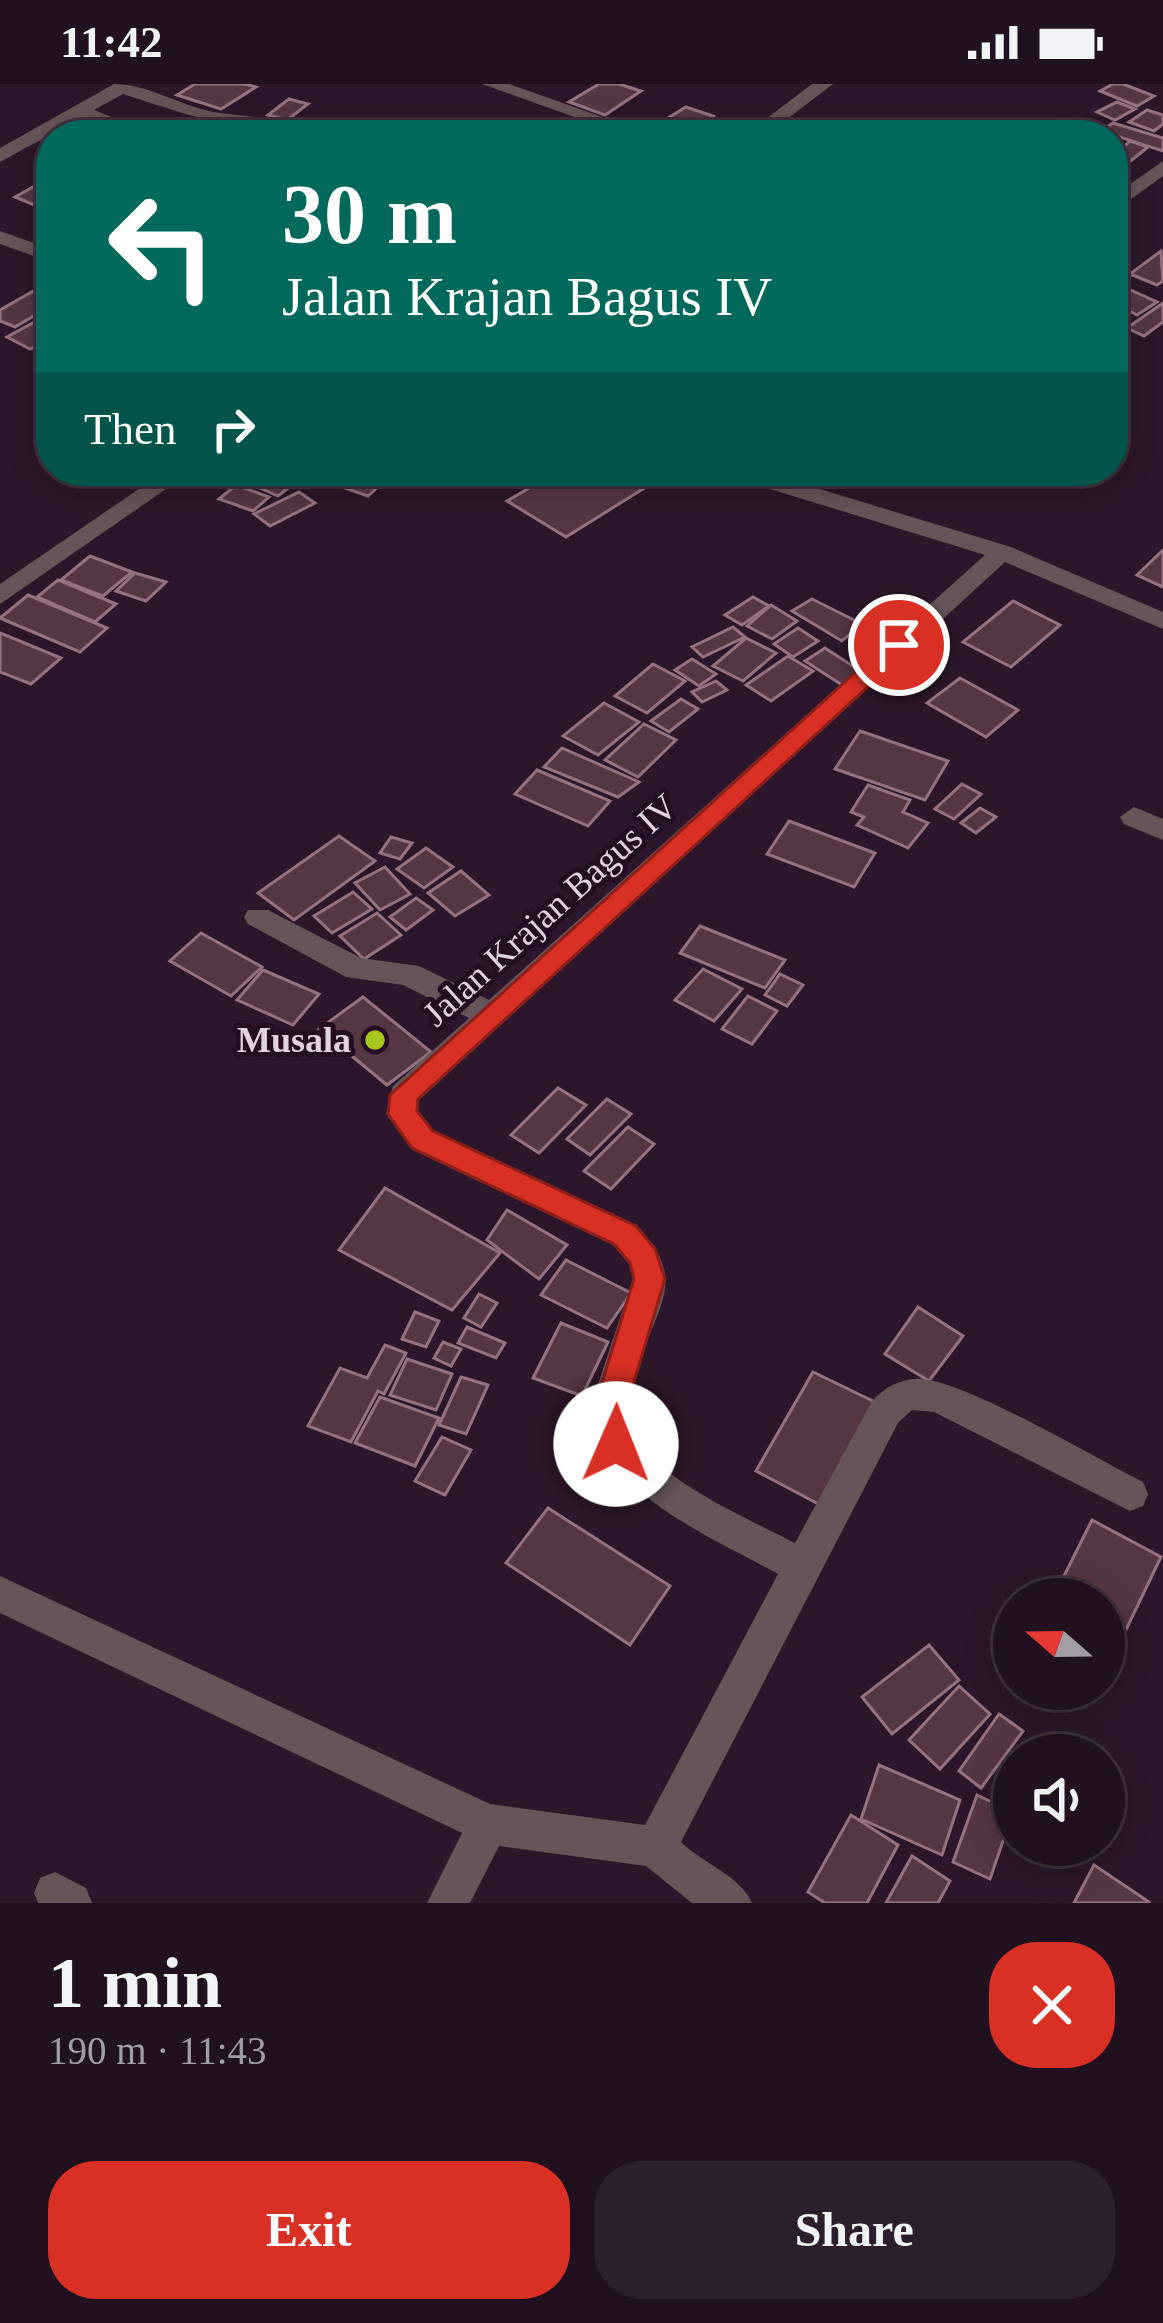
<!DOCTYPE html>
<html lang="en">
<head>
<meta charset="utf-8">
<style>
  body { margin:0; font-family:Georgia,serif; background:#2d1e2d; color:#f1f3f6; height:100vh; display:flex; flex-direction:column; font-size:45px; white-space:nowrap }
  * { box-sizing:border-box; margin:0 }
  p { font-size:39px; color:#a29da5 }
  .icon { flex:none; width:66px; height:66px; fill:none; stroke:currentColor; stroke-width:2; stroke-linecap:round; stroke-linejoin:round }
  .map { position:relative; height:1819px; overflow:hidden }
  .drawer { display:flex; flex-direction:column; background:#211020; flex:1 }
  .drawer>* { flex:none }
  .top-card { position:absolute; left:36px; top:36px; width:1092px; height:366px; border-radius:48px; box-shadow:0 6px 30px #0003,0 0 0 3px #3e303e; background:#00695c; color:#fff; overflow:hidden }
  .needle { width:78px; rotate:290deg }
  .fabs { position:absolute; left:993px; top:1494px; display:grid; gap:24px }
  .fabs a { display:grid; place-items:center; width:132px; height:132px; border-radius:50%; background:#211020; box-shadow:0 6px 30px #0003,0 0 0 3px #3e303e; font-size:60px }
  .pin { position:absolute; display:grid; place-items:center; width:102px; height:102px; color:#fff; margin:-51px; border:6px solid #fff; border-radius:50%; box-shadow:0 3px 12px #0007 }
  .me { position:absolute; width:132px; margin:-66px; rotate:1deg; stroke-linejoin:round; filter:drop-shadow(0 0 9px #0008) }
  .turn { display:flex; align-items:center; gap:42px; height:252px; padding:0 48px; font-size:54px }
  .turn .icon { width:156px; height:156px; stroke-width:2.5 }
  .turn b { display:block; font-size:84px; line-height:102px }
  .then { display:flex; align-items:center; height:114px; padding:0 48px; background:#0003; gap:24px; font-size:45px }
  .round { display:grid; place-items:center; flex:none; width:126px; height:126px; border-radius:48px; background:#2d1e2d }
  .head { display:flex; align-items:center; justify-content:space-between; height:204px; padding:0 48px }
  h1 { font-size:72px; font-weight:800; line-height:90px }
  .primary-button { display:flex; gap:24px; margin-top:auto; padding:24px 48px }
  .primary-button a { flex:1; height:138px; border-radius:48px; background:#d93025; color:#fff; font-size:48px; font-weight:800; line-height:138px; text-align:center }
  .primary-button a+a { background:#2d1e2d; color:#f1f3f6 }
  .status { display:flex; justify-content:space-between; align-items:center; height:84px; padding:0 60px; background:#211020; direction:ltr }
  .status svg { height:33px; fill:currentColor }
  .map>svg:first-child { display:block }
  .building { fill:#553645; stroke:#957282; stroke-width:3 }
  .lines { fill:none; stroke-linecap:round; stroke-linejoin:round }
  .minor { fill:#655458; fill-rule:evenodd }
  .route { fill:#d93025; stroke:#8d1f18; stroke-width:3 }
  .poi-dot { fill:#a8c71d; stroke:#220d22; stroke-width:4.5 }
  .labels { text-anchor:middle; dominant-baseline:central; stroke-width:10; stroke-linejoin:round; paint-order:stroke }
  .street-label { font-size:36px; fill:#e0d2e0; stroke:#220d22 }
  .poi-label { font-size:36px; font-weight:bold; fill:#e0d2e0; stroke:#220d22; text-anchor:end }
</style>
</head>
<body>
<div class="status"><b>11:42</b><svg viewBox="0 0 49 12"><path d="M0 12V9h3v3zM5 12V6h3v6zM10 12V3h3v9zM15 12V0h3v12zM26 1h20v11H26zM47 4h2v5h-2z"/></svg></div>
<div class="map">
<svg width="1163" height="1819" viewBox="0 0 1163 1819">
  <rect width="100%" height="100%" fill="#2c162b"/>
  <g class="building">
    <path d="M195 0H245L256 3 221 25 177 11Z"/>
    <path d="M599 0H619L641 7 605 31 569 18Z"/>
    <path d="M1113 0H1123L1154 12 1137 22 1100 7Z"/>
    <path d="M289 15 308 20 287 36 268 31Z"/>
    <path d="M1117 18 1135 25 1115 36 1097 28Z"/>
    <path d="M686 23 713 32 685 51 655 42Z"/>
    <path d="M1147 26 1163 31V40L1154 47 1129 38Z"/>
    <path d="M1113 39 1163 54V67L1101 47Z"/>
    <path d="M1130 57 1148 63 1128 79 1113 73Z"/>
    <path d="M51 93V128L15 113Z"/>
    <path d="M1161 167 1163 197 1157 201 1130 190Z"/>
    <path d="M51 197V222L15 243 0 237V226Z"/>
    <path d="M1113 198 1157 218 1137 231 1113 218Z"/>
    <path d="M1163 219V238L1144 252 1127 244Z"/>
    <path d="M51 229V254L30 265 7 253Z"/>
    <path d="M264 387H270L296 398 278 412 249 399Z"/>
    <path d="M287 387H350L335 402Z"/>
    <path d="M558 387H651L662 393 566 453 507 417Z"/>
    <path d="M359 388 384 397 368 412 342 403Z"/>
    <path d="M236 401 269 413 253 427 219 415Z"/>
    <path d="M299 408 315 419 270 442 254 430Z"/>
    <path d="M1163 466V503L1137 491Z"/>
    <path d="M90 472 132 488 103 512 61 496Z"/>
    <path d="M135 489 166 498 146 517 116 507Z"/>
    <path d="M58 496 116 520 95 538 37 513Z"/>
    <path d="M28 511 107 544 80 568 0 534Z"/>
    <path d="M753 513 769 522 742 541 725 531Z"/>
    <path d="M812 515 862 540 842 557 792 527Z"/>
    <path d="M1013 517 1060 541 1011 583 963 558Z"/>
    <path d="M771 521 797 537 772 555 747 542Z"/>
    <path d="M733 543 745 553 703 573 692 563Z"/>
    <path d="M798 544 818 557 793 573 774 560Z"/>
    <path d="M0 549 61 574 31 600 0 588Z"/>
    <path d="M746 554 776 569 743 597 713 582Z"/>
    <path d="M825 564 862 588 842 601 805 577Z"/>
    <path d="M788 572 813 587 771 617 746 601Z"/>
    <path d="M692 575 716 590 699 602 675 586Z"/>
    <path d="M653 580 685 597 647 629 615 612Z"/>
    <path d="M960 594 1018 626 986 653 927 619Z"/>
    <path d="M716 597 727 606 702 618 692 608Z"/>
    <path d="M681 615 698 625 669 648 651 637Z"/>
    <path d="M604 619 639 638 598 671 563 652Z"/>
    <path d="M644 640 676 656 638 693 605 676Z"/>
    <path d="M860 647 948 677 925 716 835 685Z"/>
    <path d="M562 664 639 698 618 713 544 683Z"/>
    <path d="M537 686 610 717 588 742 515 710Z"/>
    <path d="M962 700 981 710 954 735 935 725Z"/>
    <path d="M868 701 910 716 903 728 928 739 908 764 857 741 864 733 851 728Z"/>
    <path d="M980 724 996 733 976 749 961 739Z"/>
    <path d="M789 737 875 769 854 803 767 770Z"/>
    <path d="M339 752 375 777 294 836 258 809Z"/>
    <path d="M391 753 412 759 400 775 380 769Z"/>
    <path d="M426 764 453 783 424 804 397 785Z"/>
    <path d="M385 783 410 810 380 826 355 799Z"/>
    <path d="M461 787 489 811 455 832 428 809Z"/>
    <path d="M353 808 372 825 332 849 314 832Z"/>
    <path d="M416 814 433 826 406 846 390 833Z"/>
    <path d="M377 829 401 851 364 875 340 852Z"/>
    <path d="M700 842 785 876 765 904 680 869Z"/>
    <path d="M201 849 262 883 231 912 170 877Z"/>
    <path d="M703 885 742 905 714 937 675 916Z"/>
    <path d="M263 886 319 910 293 941 237 916Z"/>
    <path d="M780 890 803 901 787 922 765 911Z"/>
    <path d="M748 912 777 927 752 960 722 945Z"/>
    <path d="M363 913 431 968 387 1001 319 945Z"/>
    <path d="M558 1004 586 1021 539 1069 511 1051Z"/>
    <path d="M607 1015 631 1030 590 1071 567 1055Z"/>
    <path d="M628 1043 654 1060 611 1105 584 1087Z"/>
    <path d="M385 1104 500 1169 452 1226 339 1166Z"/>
    <path d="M507 1126 567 1161 539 1195 487 1156Z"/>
    <path d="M566 1176 631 1209 607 1244 541 1211Z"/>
    <path d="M479 1210 497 1219 481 1243 464 1234Z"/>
    <path d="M918 1223 963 1252 929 1297 885 1270Z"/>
    <path d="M415 1228 439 1237 426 1263 402 1255Z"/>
    <path d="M561 1239 608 1258 582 1312 533 1294Z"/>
    <path d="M467 1243 505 1259 496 1274 458 1259Z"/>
    <path d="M443 1258 461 1265 451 1282 434 1274Z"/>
    <path d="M385 1261 406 1269 384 1310 378 1307 351 1358 308 1342 340 1284 367 1294Z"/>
    <path d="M407 1275 452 1290 436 1326 390 1311Z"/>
    <path d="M813 1288 881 1321 826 1424 756 1387Z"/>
    <path d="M461 1293 488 1301 466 1350 439 1341Z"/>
    <path d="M380 1313 439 1334 415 1382 355 1359Z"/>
    <path d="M442 1353 471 1366 445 1411 415 1397Z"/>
    <path d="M548 1424 670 1502 630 1561 506 1479Z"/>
    <path d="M1092 1436 1161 1473 1125 1548 1104 1536V1515H1065L1055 1510Z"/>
    <path d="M929 1561 959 1596 892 1650 862 1613Z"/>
    <path d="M959 1602 990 1630 940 1685 909 1656Z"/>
    <path d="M999 1630 1023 1647 981 1704 959 1687Z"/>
    <path d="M879 1681 960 1716 942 1771 861 1735Z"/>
    <path d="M977 1711 1013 1728 990 1795 953 1778Z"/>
    <path d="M851 1731 898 1761 867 1819H825L808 1808Z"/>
    <path d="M912 1772 950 1797 938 1819H886Z"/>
    <path d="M1094 1781 1149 1818 1148 1819H1074Z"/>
  </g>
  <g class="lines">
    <g class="minor">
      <path d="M114 0C148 0 178 21 214 28 245 33 281 32 307 51 246 51 182 29 123 10L94 26 156 51H129L81 34 0 78V64Z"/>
      <path d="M482 0H509L653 51H625Z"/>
      <path d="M812 0H833L766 51H745Z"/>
      <path d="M1163 77V92L1113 128V112Z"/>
      <path d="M0 147 51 165V178L0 160Z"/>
      <path d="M165 387H192L0 520V500Z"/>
      <path d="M724 387H760L1011 463 1163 528V545L1005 478 419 1016 418 1027 433 1047 637 1141C649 1156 661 1169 665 1189 673 1230 607 1305 633 1350 661 1398 747 1434 795 1459L872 1317C885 1303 903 1293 922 1295 967 1298 1095 1374 1143 1398L1148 1410 1143 1422 1130 1427 934 1328 912 1326 898 1339 681 1758C702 1779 741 1792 752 1819H692L646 1782 499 1762 470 1819H427L462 1749 0 1529V1492L490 1720 645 1741 778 1490C716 1455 579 1400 594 1312L633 1195 629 1180 613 1161 411 1065 386 1030 393 1002 469 934 403 901 346 893 248 840 244 833 248 826H268L361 874 419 882 489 916 985 471 728 392Z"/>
      <path d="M1134 723 1163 735V756L1124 740 1120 733Z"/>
      <path d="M55 1788 86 1804 92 1819H38L34 1809 40 1794Z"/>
    </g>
  </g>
  <path class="route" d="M899 554 908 556V566L418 1015 417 1027 433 1047 636 1142 655 1165 665 1195 624 1331 632 1360 627 1371 616 1375 604 1371 592 1331 634 1195 630 1179 614 1160 412 1064 388 1030 390 1011 891 556Z"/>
  <circle class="poi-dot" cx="375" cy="956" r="12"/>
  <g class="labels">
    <g class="street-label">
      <text transform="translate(550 826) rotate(-42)">Jalan Krajan Bagus IV</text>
    </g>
    <g class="poi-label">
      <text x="351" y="956">Musala</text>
    </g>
  </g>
</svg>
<div class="fabs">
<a><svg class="needle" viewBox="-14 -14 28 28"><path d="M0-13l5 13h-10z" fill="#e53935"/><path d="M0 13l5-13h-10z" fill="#a29da5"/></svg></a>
<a><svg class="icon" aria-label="sound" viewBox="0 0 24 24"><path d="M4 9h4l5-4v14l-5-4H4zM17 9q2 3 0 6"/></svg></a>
</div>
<div class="pin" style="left:899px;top:561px;background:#d93025"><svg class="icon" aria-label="arrive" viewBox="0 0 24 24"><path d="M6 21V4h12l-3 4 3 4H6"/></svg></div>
<svg class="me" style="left:616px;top:1360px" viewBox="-20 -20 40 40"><circle r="19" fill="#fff"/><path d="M0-13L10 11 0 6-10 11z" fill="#d93025"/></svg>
<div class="top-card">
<div class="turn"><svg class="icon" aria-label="left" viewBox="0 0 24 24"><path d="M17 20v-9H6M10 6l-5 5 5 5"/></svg><div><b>30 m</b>Jalan Krajan Bagus IV</div></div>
<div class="then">Then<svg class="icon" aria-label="right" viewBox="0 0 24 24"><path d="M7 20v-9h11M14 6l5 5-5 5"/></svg></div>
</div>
</div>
<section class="drawer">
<div class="head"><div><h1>1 min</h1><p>190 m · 11:43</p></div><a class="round" style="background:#d93025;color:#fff"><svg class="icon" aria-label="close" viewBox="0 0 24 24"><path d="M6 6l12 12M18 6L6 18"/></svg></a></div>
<div class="primary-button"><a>Exit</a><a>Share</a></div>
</section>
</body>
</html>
